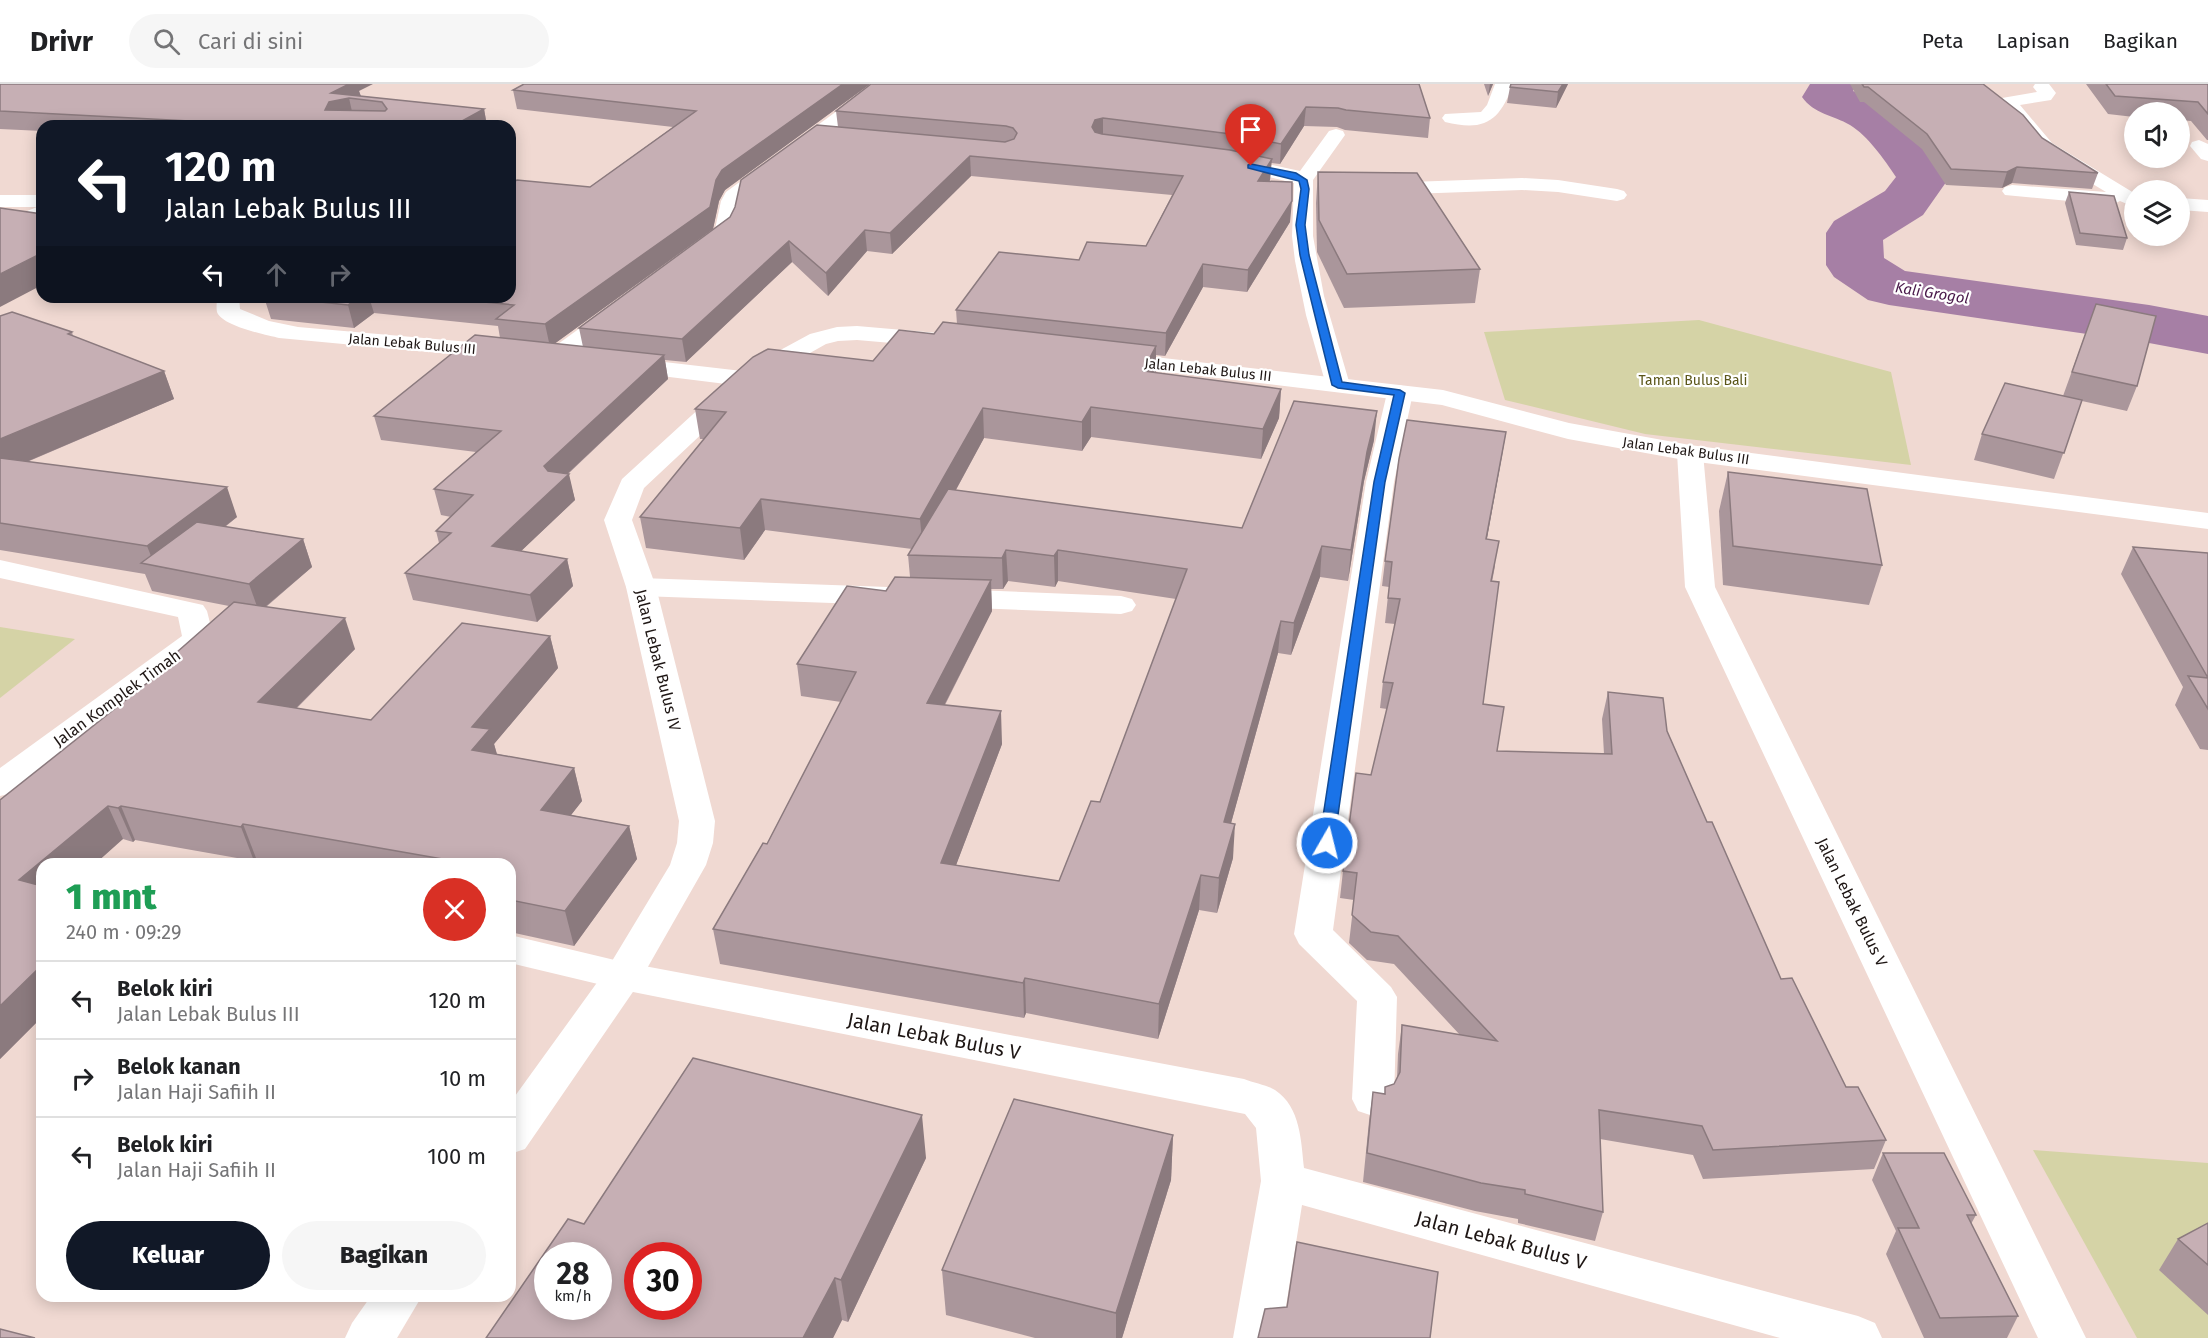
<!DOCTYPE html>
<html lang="id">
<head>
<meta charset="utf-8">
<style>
  body { margin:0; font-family:"Fira Sans",sans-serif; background:#f6f6f6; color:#202124; height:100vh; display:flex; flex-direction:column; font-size:22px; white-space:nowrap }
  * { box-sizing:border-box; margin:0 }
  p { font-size:20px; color:#757577 }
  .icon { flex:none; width:33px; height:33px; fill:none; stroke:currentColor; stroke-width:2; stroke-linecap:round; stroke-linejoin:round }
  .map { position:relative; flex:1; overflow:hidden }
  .details { position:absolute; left:36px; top:774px; width:480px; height:444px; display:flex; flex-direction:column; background:#fff; border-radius:18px; box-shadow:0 3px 15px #0003 }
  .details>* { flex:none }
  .hud { position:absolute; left:36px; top:36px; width:480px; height:183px; border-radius:18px; box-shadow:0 3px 15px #0003; background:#111827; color:#fff; overflow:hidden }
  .buttons { position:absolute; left:2124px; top:18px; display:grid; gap:12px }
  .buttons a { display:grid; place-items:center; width:66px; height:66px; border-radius:50%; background:#fff; box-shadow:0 3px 15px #0003; font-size:30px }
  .speed { position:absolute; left:534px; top:1158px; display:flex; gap:12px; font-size:30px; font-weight:700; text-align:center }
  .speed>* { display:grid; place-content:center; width:78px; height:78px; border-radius:50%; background:#fff; box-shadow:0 3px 15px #0003; line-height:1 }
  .speed small { font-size:15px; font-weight:400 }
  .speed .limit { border:9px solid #d22; background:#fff; color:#111 }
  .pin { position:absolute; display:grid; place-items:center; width:51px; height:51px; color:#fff; margin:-62px -26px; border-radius:50% 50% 50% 0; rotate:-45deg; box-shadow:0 0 6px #0007 }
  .pin .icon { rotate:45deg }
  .me { position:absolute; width:66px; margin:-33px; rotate:8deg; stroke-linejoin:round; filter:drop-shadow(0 0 4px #0008) }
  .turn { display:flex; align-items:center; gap:21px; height:126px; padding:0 30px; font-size:27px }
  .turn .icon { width:78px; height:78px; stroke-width:2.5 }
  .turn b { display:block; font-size:42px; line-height:51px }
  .lanes { display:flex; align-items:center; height:57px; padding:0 30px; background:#0003; justify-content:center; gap:30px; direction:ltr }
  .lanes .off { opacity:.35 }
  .round { display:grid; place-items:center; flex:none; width:63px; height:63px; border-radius:32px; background:#f6f6f6 }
  .head { display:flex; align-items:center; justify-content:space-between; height:102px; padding:0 30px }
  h1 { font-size:36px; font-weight:800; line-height:45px; color:#1e9e55 }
  .primary-button { display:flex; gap:12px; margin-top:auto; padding:12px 30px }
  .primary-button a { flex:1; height:69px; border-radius:36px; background:#111827; color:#fff; font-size:24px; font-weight:800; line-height:69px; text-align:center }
  .primary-button a+a { background:#f6f6f6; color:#202124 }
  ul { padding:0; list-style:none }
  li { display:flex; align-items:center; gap:18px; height:78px; padding:0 30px; border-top:2px solid #e0e0e0 }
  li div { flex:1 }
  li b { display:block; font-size:22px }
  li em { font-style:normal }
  header { display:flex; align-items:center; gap:36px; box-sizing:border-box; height:84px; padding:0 30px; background:#fff; border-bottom:2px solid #e0e0e0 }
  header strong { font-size:28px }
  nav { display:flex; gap:33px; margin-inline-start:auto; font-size:21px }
  .search { width:420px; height:54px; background:#f6f6f6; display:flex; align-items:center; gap:15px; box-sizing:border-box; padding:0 21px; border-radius:33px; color:#757577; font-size:22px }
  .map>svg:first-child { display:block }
  .green { fill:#d5d3a6 }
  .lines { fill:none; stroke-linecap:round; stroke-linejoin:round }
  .river { fill:#a67fa5; fill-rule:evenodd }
  .minor { fill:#fff; fill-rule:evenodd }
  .tertiary { fill:#fff; fill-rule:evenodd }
  .wall { fill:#aa969b; fill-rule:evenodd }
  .shaded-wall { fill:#8b7a7e }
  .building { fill:#c6afb4; stroke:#8b7a7e; stroke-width:1.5; fill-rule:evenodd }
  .route { fill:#1a73e8; stroke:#114b97; stroke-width:1.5 }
  .labels { text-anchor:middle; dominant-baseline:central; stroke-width:4.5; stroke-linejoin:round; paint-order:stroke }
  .far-street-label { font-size:14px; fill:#1e1614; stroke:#fff }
  .far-park-label { font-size:14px; fill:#5b5619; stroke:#fff }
  .far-water-label { font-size:15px; font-style:italic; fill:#481849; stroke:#fff }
  .street-label { font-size:16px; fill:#1e1614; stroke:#fff }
  .near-street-label { font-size:20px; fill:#1e1614; stroke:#fff }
</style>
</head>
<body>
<header>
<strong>Drivr</strong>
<div class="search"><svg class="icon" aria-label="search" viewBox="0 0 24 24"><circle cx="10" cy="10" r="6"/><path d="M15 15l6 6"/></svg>Cari di sini</div>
<nav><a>Peta</a><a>Lapisan</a><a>Bagikan</a></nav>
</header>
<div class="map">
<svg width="2208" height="1254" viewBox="0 0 2208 1254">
  <rect width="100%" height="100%" fill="#f0d9d2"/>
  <g class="green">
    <path d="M1699 236 1891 288 1911 381 1645 350 1505 316 1484 248Z"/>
    <path d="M0 543 75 555 0 614Z"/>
    <path d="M2033 1066 2208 1079V1254H2137Z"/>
  </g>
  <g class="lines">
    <path class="river" d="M1810 0H1856L1853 7 1885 21 1919 52 1949 94 1923 131 1883 156 1884 174 1905 187 2149 221 2208 232V270L2149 259 1889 221 1868 216 1834 193 1826 181V149L1834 137 1885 107 1896 93C1884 75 1868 52 1850 41 1833 31 1814 30 1802 13Z"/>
    <g class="minor">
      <path d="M874 0H894L742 115C740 124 740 134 737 143 731 159 709 176 692 172L689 167 715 145 721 117 726 108Z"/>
      <path d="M1495 0H1513C1500 37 1485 48 1445 38L1442 34 1445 30 1481 28 1487 21Z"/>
      <path d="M2035 0H2049L2056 9 2051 16 2020 21 2052 59 2134 109V123L2120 117 2112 121 2005 111 2002 107 2005 103 2012 101 2106 108 2038 67 1999 18 2002 14 2037 8 2033 3Z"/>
      <path d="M1336 45 1343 47 1345 51 1313 96V152L1324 212 1350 301 1347 306 1338 308 1329 306 1326 301 1306 231 1295 177 1292 152 1294 99 1220 81 1217 77 1220 73 1227 71 1300 87 1329 47Z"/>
      <path d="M2199 56 2208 60V77L2201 75 2190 62 2192 58Z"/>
      <path d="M1522 94 1558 96 1617 105 1624 107 1627 111 1624 115 1617 117 1558 108 1522 106 1382 111 1375 109 1372 105 1375 101 1382 99Z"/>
      <path d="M2180 114 2208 116V128L2180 126Z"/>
      <path d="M42 121V135L0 152V138Z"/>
      <path d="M617 221 625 223 628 228 625 233 565 278 556 280 547 278 544 273 547 268 609 223Z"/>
      <path d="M1400 301 1409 304 1413 309 1394 398 1333 846 1391 903 1397 913 1394 1015 1388 1027 1373 1032 1358 1027 1352 1015 1357 917 1299 860 1294 850 1366 398 1387 309 1391 304Z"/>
      <path d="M1690 361 1699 363 1703 369 1715 503 2086 1254H2038L1685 503 1677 369 1681 363Z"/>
      <path d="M0 476 203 521 207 527 214 555 209 562 12 709 0 712V684L182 552 178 533 0 494Z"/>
      <path d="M641 494 888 503 899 506 903 512 899 518 888 521 641 512 630 509 626 503 630 497Z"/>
      <path d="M948 505 1121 512 1132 515 1136 521 1132 527 1121 530 948 523 937 520 933 514 937 508Z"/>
      <path d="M510 851 623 878 1244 995C1254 999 1267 1001 1275 1006 1301 1023 1301 1058 1304 1084L1858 1232 1875 1239 1882 1254H1780L1302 1121 1281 1254H1233L1261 1097 1256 1044 1245 1030 623 906 510 879Z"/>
    </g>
    <g class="tertiary">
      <rect x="0" y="111" width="42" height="12"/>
      <path d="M217 213H239L240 225 269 237 298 243 504 261 512 263 516 268 512 273 504 275 279 254C266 251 222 242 217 228 216 224 217 217 217 213Z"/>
      <path d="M857 242 938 249 946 251 950 256 946 261 938 263 857 256 838 257 826 260 755 300 644 404 632 436 656 503 715 737 713 759 706 781 637 902 525 1065 510 1070V1019L609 882 670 781 677 759 679 737 626 503 604 436 622 395 726 300 621 287 612 285 609 280 612 275 621 273 742 287 810 250 837 243Z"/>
      <path d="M1111 268 1443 306 1569 339 1690 361 2208 429V445L1690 377 1568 355 1442 321 1102 280 1099 275 1102 270Z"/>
      <path d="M371 1212H422L397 1254H345L352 1239Z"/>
    </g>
  </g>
  <g class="wall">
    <path d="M0 0 359 7 361 12 484 25 487 42H42V47L0 45Z"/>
    <path d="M870 0 725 106 719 117 713 145 554 260 583 263 579 244 730 133 838 43 836 27 1419 0 1430 34 1428 54 1345 46 1337 43 1304 42 1280 80 1271 79 1270 96 1269 97 1290 138 1247 208 1203 203 1165 272 1156 271V289L1281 305 1279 334 1261 375 1091 353 1082 367 984 354 956 406 1242 444 1374 356 1364 397 1348 497 1320 493 1291 571 1278 569 1231 739 1233 774 1217 829 1199 826 1158 955 1026 929 1024 934 720 880 713 845 767 760 841 618 801 612 797 580 886 507 910 493 908 471 912 465 765 446 744 476 646 464 640 433 704 355H700L695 325 873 277 957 240 956 226 1079 176 1146 162 1172 111 971 92 892 170 867 167 828 212 792 178 686 278 665 276 668 295 568 390 575 416 521 467 567 475 573 502 537 538 413 516 405 489 439 459 436 447 451 433 441 431 434 405 476 368 381 356 374 332 500 254 498 242 374 229 354 244 271 235 264 213H510L590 103 673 43 517 25 513 6ZM1008 497 1055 503 1058 497 1176 515 1100 718 1059 797 956 781 1002 660 945 621 992 527 991 505H1003Z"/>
    <path d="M1484 0H1493L1488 12Z"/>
    <path d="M1568 0 1556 24 1507 19 1510 3Z"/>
    <path d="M1850 0H1983L2042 54 2098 89 2092 105 2012 99 2002 104 1946 101 1922 65 1864 18H1860Z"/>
    <path d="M2086 0H2208V56H2207L2191 37 2180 36V28H2134V33L2108 30Z"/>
    <path d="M1318 88 1480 185 1475 219 1344 224 1317 168 1316 119Z"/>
    <path d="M2069 108 2127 154 2123 166 2076 161 2065 119Z"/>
    <path d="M2096 220 2137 302 2127 327 2082 317 2054 395 1974 376 1982 350 2063 312Z"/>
    <path d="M0 232 72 248 73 252 164 287 174 315 27 378 237 433 225 443 303 455 312 483 266 523 355 565 297 624 371 636 550 552 558 584 494 660 497 670 574 684 582 717 571 731 629 742 637 775 574 862 510 848V780H291L256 774 254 777 135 756 133 758 123 755 42 780V933L0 975V716L162 588 160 583 229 522 152 507 145 490 0 466Z"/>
    <path d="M1506 348 1487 455 1495 482 1492 498 1483 620 1497 667 1604 670 1602 635 1608 608 1667 647 1707 738 1781 895 1846 1003 1886 1056 1874 1085 1703 1095 1693 1071 1600 1055 1603 1128 1595 1157 1518 1139V1135L1475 1127 1363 1098 1369 1037 1373 1008 1384 1010 1394 1000 1397 995 1398 970 1402 941 1460 951 1394 880 1367 876 1349 859 1354 816 1340 814 1343 787 1371 691 1387 625 1380 624 1383 598 1395 540 1385 539 1389 503 1382 502 1385 477Z"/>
    <path d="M1728 388 1882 481 1869 521 1723 501 1719 427Z"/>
    <path d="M2133 463 2208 469V666L2200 665 2175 621 2183 603 2121 490Z"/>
    <path d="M1173 1051 1171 1096 1122 1254H1035L946 1231 942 1186Z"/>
    <path d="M1883 1069 1976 1131 1971 1140 2018 1232 2007 1254H1924L1886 1170 1896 1147 1872 1096Z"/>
    <path d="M926 1074 848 1238 842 1236 833 1254H486L584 1140Z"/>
    <path d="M2208 1139V1231L2159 1186 2178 1155Z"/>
  </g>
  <g class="shaded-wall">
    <path d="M347 0H373L359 7 361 13 349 14 353 32 325 26 331 9Z"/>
    <path d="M843 0H870L725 106 719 117 713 145 550 263 545 240 722 86Z"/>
    <path d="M1490 0H1493L1488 12Z"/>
    <path d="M1563 0H1568L1556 24 1558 8Z"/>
    <path d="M1306 23 1304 42 1280 80 1281 60Z"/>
    <path d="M484 25 487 42H453Z"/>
    <path d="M1103 34V54L1092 63V43L1095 36Z"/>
    <path d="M970 72 971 92 892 170 890 149Z"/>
    <path d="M1272 75 1270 96 1257 118 1258 97Z"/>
    <path d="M2017 83 2012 99 2002 104 2007 88Z"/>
    <path d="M1292 117 1290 138 1247 208 1248 186Z"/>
    <path d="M865 146 867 167 828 212 826 189Z"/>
    <path d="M789 157 792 178 686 278 682 255Z"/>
    <path d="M42 169V201L0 223V190Z"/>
    <path d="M1203 180V203L1165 272 1166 249Z"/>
    <path d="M359 213H369L374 229 354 244 348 221Z"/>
    <path d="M1156 262V290L1143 287Z"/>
    <path d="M664 271 668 295 549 407 544 382Z"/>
    <path d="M164 287 174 315 0 389V355Z"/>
    <path d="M1281 305 1279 334 1261 375 1263 345Z"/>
    <path d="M1091 323V353L1082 367V338Z"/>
    <path d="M983 324 984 354 923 466 920 435Z"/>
    <path d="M1377 327 1374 356 1364 397 1348 497 1351 466 1367 368Z"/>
    <path d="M1506 348 1502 372 1482 480 1486 455Z"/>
    <path d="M569 390 575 416 498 489 492 462Z"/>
    <path d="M227 403 237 433 169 485 155 482 147 462Z"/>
    <path d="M761 415 765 446 744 476 740 444Z"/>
    <path d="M303 455 312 483 259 528 249 500Z"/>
    <path d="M1322 462 1320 493 1291 571 1294 539Z"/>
    <path d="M1006 466 1008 497 1003 505 1002 474Z"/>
    <path d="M1058 466V497L1055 503 1054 472Z"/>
    <path d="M567 475 573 502 537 538 530 511Z"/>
    <path d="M991 496 992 527 929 651 927 619Z"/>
    <path d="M345 534 355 565 270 650 258 618Z"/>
    <path d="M1281 537 1278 569 1222 772 1224 738Z"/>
    <path d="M550 552 558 584 494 660 499 678 472 666V643Z"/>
    <path d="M1001 627 1002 660 944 813 941 779Z"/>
    <path d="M574 684 582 717 549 759 541 726Z"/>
    <path d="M108 722 123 755 95 780H42V826L19 796Z"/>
    <path d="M121 722 135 756 133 758 118 724Z"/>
    <path d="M243 740 256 774 254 777 241 743Z"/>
    <path d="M1235 740 1233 774 1217 829 1219 794Z"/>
    <path d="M629 742 637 775 574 862 565 827Z"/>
    <path d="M1201 791 1199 826 1158 955 1159 920Z"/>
    <path d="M42 881V933L0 975V922Z"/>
    <path d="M1025 894 1026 929 1024 934 1023 899Z"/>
    <path d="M922 1031 926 1074 848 1238 841 1196Z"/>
    <path d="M1173 1051 1171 1096 1122 1254H1116V1229Z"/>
    <path d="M835 1194 842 1236 833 1254H803Z"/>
  </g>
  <g class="building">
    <path d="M0 0H349L331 9 484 25 453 42H287L0 27ZM349 14 382 18 387 25 385 27 325 26 329 18Z"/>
    <path d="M524 0H843L722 86 716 96 710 123 545 240 496 235 514 221 431 213H510V101L517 96 590 103 696 27 513 6Z"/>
    <path d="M871 0H1419L1430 34 1346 26 1338 24 1306 23 1281 60 1231 50 1103 34 1095 36 1092 43 1095 48 1102 50 1230 66 1272 75 1258 97 1292 98V117L1248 186 1203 180 1166 249 956 226 999 168 1079 176 1087 158 1146 162 1183 92 970 72 890 149 865 146 826 189 789 157 682 255 579 244 730 133 735 123 741 96 817 41 1005 58 1014 55 1017 49 1013 44 1006 42 836 27Z"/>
    <path d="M1511 0H1563L1558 8 1510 3Z"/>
    <path d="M1862 0H1983L2023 31 2042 54 2098 89 2017 83 2007 88 1951 85 1927 50 1868 3H1864Z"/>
    <path d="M2106 0H2208V30L2198 18 2115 12Z"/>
    <path d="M1318 88 1417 89 1480 185 1347 190 1319 136Z"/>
    <path d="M2069 108 2114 112 2127 154 2080 149Z"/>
    <path d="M0 124 42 130V169L0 190Z"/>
    <path d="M274 213H359L348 221Z"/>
    <path d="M2096 220 2156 232 2137 302 2072 288Z"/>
    <path d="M12 228 72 248 68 250 164 287 0 355V232Z"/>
    <path d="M943 238 1156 262 1143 287 1281 305 1263 345 1091 323 1082 338 983 324 920 435 761 415 740 444 640 433 726 328 695 325 753 273 768 265 873 277 899 246 934 250Z"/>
    <path d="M475 251 664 271 544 382 548 387 569 390 492 462 567 475 530 511 405 489 451 449 436 447 473 411 434 405 501 347 374 332Z"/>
    <path d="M2005 299 2082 316 2064 369 1982 350Z"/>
    <path d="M1294 317 1377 327 1367 368 1351 466 1322 462 1294 539 1281 537 1224 738 1235 740 1219 794 1201 791 1159 920 1025 894 1023 899 713 845 763 759 767 760 856 588 797 580 847 502 886 507 895 493 991 496 927 619 1001 627 941 779 1059 797 1091 717 1100 718 1187 485 1058 466 1054 472 1006 466 1002 474 908 471 948 405 1242 444Z"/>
    <path d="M1407 336 1506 348 1486 455 1499 457 1491 497 1499 498 1483 620 1504 623 1497 667 1612 670 1608 608 1663 614 1667 647 1707 738H1712L1781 895 1792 894 1846 1003H1858L1886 1056 1713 1066 1702 1042 1599 1026 1603 1128 1525 1110V1106L1481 1099 1367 1069 1373 1008 1385 1010V1003L1394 1000 1400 988 1402 941 1497 957 1398 852 1371 848 1352 831 1357 789 1343 787 1356 689 1371 691 1393 599 1383 598 1400 515 1388 514 1392 478 1385 477 1399 375Z"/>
    <path d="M0 374 227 403 147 462 0 439Z"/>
    <path d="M1728 388 1867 405 1882 481 1733 462Z"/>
    <path d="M197 438 303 455 249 500 141 479Z"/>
    <path d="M2133 463 2208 469V625L2188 592 2208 594Z"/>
    <path d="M234 518 345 534 258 618 371 636 462 539 550 552 472 643 490 645 472 666 574 684 541 726 629 742 565 827 510 816V780H471L243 740 241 743 121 722 118 724 108 722 19 796 42 802V881L0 922V716L166 584 160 583Z"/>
    <path d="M693 974 922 1031 841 1196 835 1194 803 1254H486L568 1135 584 1140ZM548 1172H598V1222H548ZM638 1172H688V1222H638Z"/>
    <path d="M1014 1015 1173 1051 1116 1229 942 1186Z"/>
    <path d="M1883 1069H1944L1976 1131H1967L2018 1232 1940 1234 1898 1144H1919Z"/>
    <path d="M2208 1139V1181L2178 1155Z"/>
    <path d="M1297 1158 1438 1188 1430 1254H1258L1265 1225 1287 1223Z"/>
    <path d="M0 1245 35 1254H0Z"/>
  </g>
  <path class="route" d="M1251 80 1296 89 1307 96 1309 105 1305 141 1309 171 1342 298 1400 306 1405 309 1385 398 1334 759 1327 764 1319 759 1374 398 1394 311 1338 304 1332 301 1300 171 1296 141 1301 105 1299 97 1248 84V81Z"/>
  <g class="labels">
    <g class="far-street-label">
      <text transform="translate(412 260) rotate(5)">Jalan Lebak Bulus III</text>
      <text transform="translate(1208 286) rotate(6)">Jalan Lebak Bulus III</text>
      <text transform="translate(1686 367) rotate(8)">Jalan Lebak Bulus III</text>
    </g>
    <g class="far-park-label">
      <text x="1693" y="296">Taman Bulus Bali</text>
    </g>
    <g class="far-water-label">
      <text transform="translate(1932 209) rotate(9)">Kali Grogol</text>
    </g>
    <g class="street-label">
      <text transform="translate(658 576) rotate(76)">Jalan Lebak Bulus IV</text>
      <text transform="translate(117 614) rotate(-36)">Jalan Komplek Timah</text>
      <text transform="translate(1852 818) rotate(64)">Jalan Lebak Bulus V</text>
    </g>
    <g class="near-street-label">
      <text transform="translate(934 952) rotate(11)">Jalan Lebak Bulus V</text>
      <text transform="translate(1501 1156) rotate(15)">Jalan Lebak Bulus V</text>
    </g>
  </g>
</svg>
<div class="buttons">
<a><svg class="icon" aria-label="sound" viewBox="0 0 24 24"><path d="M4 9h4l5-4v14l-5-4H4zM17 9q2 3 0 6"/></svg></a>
<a><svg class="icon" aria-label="layers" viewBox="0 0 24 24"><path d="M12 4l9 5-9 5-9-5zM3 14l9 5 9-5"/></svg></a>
</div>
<div class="speed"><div>28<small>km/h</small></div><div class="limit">30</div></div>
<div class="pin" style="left:1251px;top:82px;background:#d93025"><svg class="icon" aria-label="arrive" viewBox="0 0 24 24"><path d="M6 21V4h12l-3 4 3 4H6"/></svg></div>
<svg class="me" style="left:1327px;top:759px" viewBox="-20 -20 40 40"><circle r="17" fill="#1a73e8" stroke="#fff" stroke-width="3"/><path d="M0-11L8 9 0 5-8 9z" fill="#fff"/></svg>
<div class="hud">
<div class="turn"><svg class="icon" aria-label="left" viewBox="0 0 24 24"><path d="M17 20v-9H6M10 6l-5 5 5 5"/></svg><div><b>120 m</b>Jalan Lebak Bulus III</div></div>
<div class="lanes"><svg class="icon" aria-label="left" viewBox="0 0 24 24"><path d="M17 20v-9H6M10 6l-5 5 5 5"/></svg><svg class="icon off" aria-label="ahead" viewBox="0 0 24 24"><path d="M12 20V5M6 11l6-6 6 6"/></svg><svg class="icon off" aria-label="right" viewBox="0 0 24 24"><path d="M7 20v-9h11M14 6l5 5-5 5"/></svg></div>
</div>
<section class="details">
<div class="head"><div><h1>1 mnt</h1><p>240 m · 09:29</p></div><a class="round" style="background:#d93025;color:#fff"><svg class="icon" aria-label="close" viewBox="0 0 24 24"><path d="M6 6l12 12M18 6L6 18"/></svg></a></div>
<ul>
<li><svg class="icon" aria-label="left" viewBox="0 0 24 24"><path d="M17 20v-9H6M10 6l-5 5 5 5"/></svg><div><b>Belok kiri</b><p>Jalan Lebak Bulus III</p></div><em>120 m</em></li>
<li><svg class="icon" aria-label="right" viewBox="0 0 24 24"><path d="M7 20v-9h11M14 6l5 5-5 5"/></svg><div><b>Belok kanan</b><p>Jalan Haji Safiih II</p></div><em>10 m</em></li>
<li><svg class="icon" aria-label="left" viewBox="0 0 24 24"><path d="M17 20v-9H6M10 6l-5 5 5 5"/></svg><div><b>Belok kiri</b><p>Jalan Haji Safiih II</p></div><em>100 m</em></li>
</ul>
<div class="primary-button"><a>Keluar</a><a>Bagikan</a></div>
</section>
</div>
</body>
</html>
